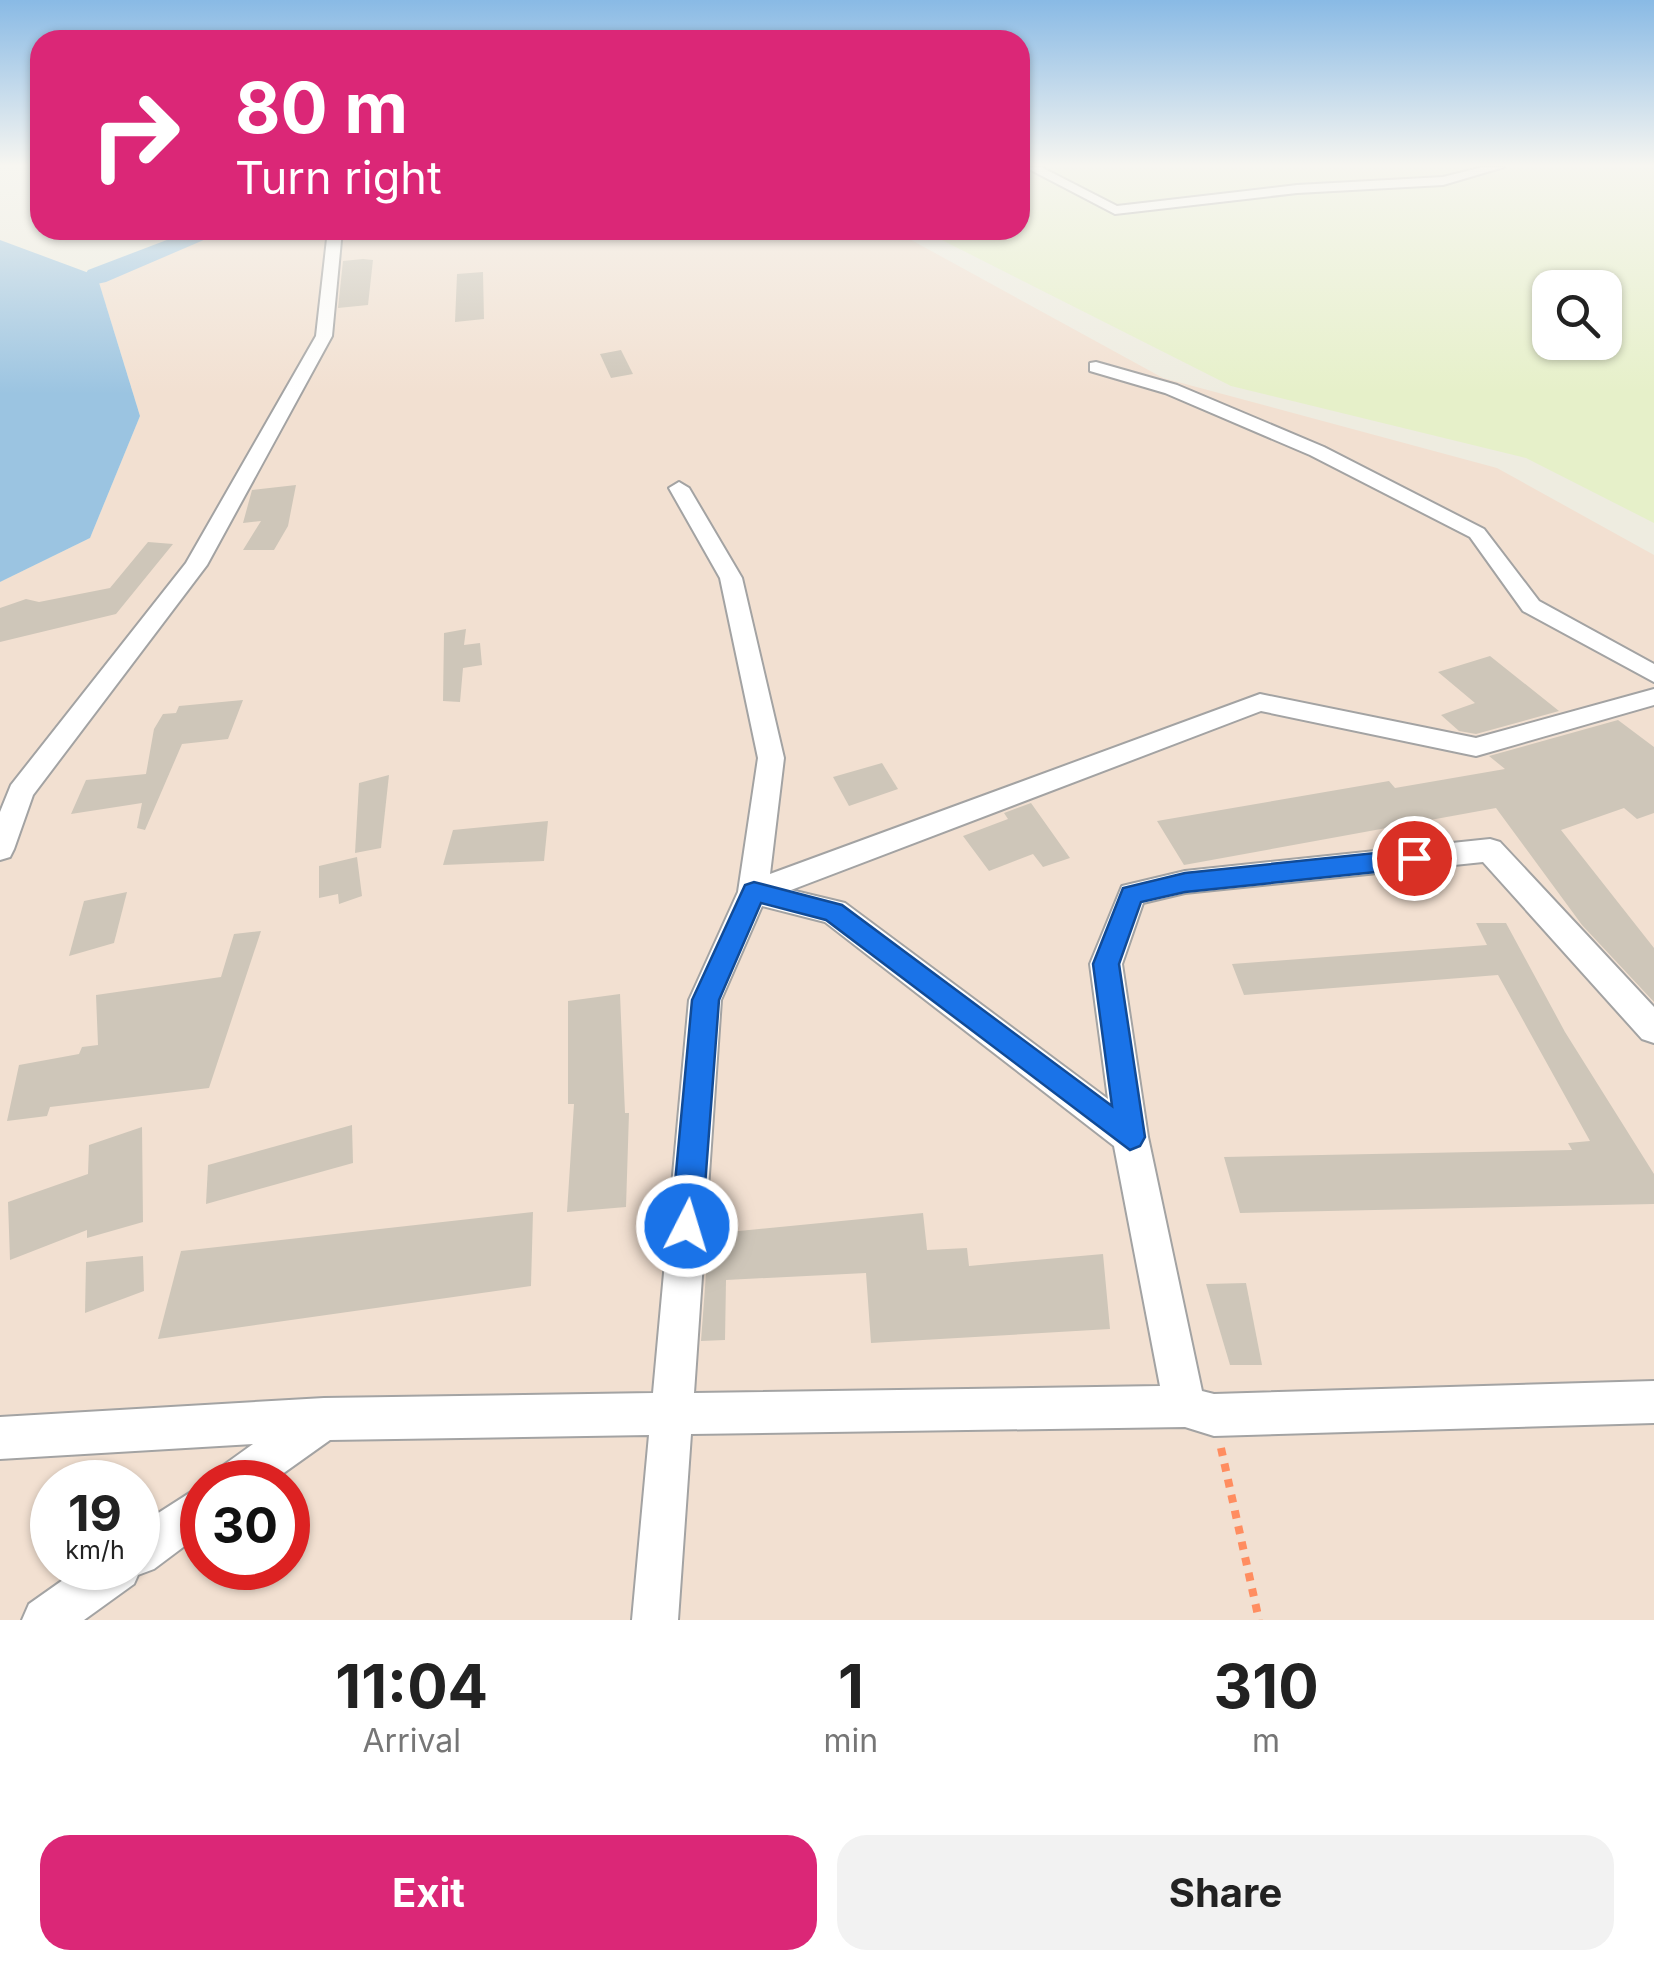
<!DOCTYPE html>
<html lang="en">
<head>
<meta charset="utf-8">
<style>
  body { margin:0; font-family:Inter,sans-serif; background:#f2f2f2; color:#222; height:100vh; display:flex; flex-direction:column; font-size:38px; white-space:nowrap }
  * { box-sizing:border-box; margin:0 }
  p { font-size:32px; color:#767676 }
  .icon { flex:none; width:55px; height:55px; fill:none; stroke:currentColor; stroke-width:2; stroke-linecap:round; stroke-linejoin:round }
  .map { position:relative; height:1620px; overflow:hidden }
  .side { display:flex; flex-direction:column; background:#fff; flex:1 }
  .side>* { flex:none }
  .guide { position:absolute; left:30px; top:30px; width:1000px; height:210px; border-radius:30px; box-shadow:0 2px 8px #0004; background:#db2777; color:#fff; overflow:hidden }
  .controls { position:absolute; left:1532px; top:270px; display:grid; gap:20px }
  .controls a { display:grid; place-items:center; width:90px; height:90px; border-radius:20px; background:#fff; box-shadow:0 2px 8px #0004; font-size:50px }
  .speed { position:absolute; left:30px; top:1460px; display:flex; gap:20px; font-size:50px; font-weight:700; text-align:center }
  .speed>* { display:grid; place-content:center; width:130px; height:130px; border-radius:50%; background:#fff; box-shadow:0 2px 8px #0004; line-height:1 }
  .speed small { font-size:25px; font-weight:400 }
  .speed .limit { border:15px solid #d22; background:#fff; color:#111 }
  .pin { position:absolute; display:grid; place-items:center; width:85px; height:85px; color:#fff; margin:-42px; border:5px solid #fff; border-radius:50%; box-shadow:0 2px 10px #0007 }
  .me { position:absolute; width:110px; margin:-55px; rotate:5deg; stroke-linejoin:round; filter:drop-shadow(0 0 8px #0008) }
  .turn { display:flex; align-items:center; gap:35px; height:210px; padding:0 40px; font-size:45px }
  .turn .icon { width:130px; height:130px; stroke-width:2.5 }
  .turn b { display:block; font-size:70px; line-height:85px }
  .eta { display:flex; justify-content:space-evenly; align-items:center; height:170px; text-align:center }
  .eta b { font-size:60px; font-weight:700; line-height:70px }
  .primary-button { display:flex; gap:20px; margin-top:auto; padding:20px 40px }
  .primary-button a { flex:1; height:115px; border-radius:30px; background:#db2777; color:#fff; font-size:40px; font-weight:700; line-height:115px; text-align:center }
  .primary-button a+a { background:#f2f2f2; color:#222 }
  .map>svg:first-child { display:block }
  .military { fill:#f2e0d1; fill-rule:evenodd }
  .farmland { fill:#e6f0c9; fill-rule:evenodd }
  .water { fill:#9bc4e1 }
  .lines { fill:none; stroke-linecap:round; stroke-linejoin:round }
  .river { fill:#9bc4e1; fill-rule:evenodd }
  .building { fill:#cec6b9 }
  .minor-casing { stroke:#a3a3a3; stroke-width:4 }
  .path { stroke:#ff8d60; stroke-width:8; stroke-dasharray:8 8; stroke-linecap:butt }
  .minor { fill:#fff; fill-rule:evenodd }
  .route { fill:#1a73e8; stroke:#114b97; stroke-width:2.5 }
</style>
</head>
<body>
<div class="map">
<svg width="1654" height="1620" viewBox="0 0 1654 1620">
  <rect width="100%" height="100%" fill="#eeece0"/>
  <path class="military" d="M215 230H893L1163 378 1497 468 1654 555V1620H0V582L90 538 140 416 97 276ZM52 1482H138V1568H52ZM202 1482H288V1568H202Z"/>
  <path class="farmland" d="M1020 167H1654V523L1526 458 1231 386 922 230H1020ZM1550 288H1605V342H1550Z"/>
  <path class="water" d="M0 240 97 276 140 416 90 538 0 582Z"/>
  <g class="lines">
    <path class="river" d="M193 230H227L106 282 97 284 84 276 88 270Z"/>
  </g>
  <g class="building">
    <path d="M363 259 373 260 368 305 338 308 343 261Z"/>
    <path d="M483 272 484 319 455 322 457 274Z"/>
    <path d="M621 350 633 374 611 378 600 354Z"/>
    <path d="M296 485 288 526 274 550H243L261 521 243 523 252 490Z"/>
    <path d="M148 542 173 544 116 614 0 642V608L26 599 39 602 110 588Z"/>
    <path d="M466 629 464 645 480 643 482 665 463 668 460 702 443 701 444 633Z"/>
    <path d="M1490 656 1559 711 1476 734 1459 731 1441 715 1475 703 1438 672Z"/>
    <path d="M243 700 228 739 182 744 145 830 137 828 142 803 71 814 86 780 146 774 154 729 163 714 176 713 179 706Z"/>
    <path d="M1618 720 1654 747V813L1637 819 1624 808 1561 830 1654 948V1002L1582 925 1496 808 1184 865 1157 821 1389 781 1395 788 1505 769 1489 756Z"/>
    <path d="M882 763 898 789 849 806 833 777Z"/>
    <path d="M389 775 381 848 355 853 359 783Z"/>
    <path d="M1031 803 1070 858 1043 867 1033 854 989 871 963 836 1008 819 1004 813Z"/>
    <path d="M548 821 544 861 443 865 453 830Z"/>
    <path d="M357 857 362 896 339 904 338 894 319 898V866Z"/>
    <path d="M127 892 114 943 69 956 84 901Z"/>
    <path d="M1476 923H1506L1565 1032 1654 1174V1204L1240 1213 1224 1157 1572 1150 1568 1143 1590 1141 1498 975 1244 995 1232 964 1487 945Z"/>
    <path d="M261 931 209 1088 50 1107 47 1116 7 1121 19 1065 79 1054 82 1047 98 1045 96 995 221 977 234 934Z"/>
    <path d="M620 994 625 1113H629L626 1207 567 1212 574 1104H568V1001Z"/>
    <path d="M352 1125 353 1163 206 1204 208 1165Z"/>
    <path d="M142 1127 143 1222 87 1238V1230L10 1260 8 1202 88 1174 89 1145Z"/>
    <path d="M533 1212 531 1286 158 1339 181 1251Z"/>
    <path d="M923 1213 927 1250 967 1248 969 1266 1103 1254 1110 1329 871 1343 866 1273 726 1280 725 1340 701 1341 709 1234Z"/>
    <path d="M143 1256 144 1291 85 1313 86 1262Z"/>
    <path d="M1246 1283 1262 1365H1230L1206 1284Z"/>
  </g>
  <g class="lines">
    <defs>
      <g id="minor">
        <path d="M1025 167H1041L1117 206 1297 185 1443 177 1483 167H1504L1443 185 1297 193 1115 214Z"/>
        <path d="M328 230H342L332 336 207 565 33 795 14 849 10 857 0 860V812L11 785 186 563 316 336Z"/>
        <path d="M1096 362 1177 385 1324 447 1484 529 1539 601 1654 664V682L1523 611 1470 537 1310 455 1165 393 1090 371V363Z"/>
        <path d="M679 482 689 488 742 578 784 758 770 874 1260 694 1476 738 1654 689V705L1476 756 1261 711 791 890 845 903 1108 1099 1090 964 1122 886 1185 871 1490 839 1500 842 1654 1007V1043L1642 1039 1483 862 1185 893 1143 903 1122 964 1148 1137 1202 1391 1214 1394 1654 1381V1423L1214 1436 1185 1427 691 1434 678 1620H632L649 1435 330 1440 271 1482H215L221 1467 253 1444 0 1459V1417L324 1398 653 1393 689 1000 738 892 758 758 720 578 669 488ZM762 906 825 922 1114 1146 1160 1386 694 1393 721 1000Z"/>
        <path d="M202 1485V1533L154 1569 138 1575 134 1584 84 1620H22L29 1604 80 1568H138V1526Z"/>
      </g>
    </defs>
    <use href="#minor" class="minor-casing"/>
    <path class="path" d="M1221 1448 1259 1620"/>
    <use href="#minor" class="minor"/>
  </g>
  <linearGradient id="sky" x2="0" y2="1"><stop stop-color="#89bae5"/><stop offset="0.42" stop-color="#f7f6f1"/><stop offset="1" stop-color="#f7f6f1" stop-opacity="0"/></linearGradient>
  <rect width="1654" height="394" fill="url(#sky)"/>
  <path class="route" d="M1414 849 1426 858 1414 868 1185 892 1141 902 1119 964 1145 1137 1140 1146 1130 1150 826 920 761 903 719 1000 702 1226 698 1237 687 1241 676 1237 671 1226 692 1000 745 885 754 882 842 905 1112 1106 1093 964 1123 888 1185 873Z"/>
</svg>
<div class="controls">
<a><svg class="icon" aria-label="search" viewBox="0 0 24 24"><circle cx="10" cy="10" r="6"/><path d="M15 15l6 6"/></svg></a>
</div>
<div class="speed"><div>19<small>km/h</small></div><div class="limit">30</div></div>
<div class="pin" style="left:1414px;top:858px;background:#d93025"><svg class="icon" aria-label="arrive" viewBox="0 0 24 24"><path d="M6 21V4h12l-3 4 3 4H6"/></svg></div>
<svg class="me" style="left:687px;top:1226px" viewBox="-20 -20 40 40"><circle r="17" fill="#1a73e8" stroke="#fff" stroke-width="3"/><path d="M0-11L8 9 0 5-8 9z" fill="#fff"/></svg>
<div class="guide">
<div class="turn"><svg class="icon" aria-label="right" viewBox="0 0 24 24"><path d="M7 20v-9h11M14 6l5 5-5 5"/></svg><div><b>80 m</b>Turn right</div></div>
</div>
</div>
<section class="side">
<div class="eta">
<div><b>11:04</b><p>Arrival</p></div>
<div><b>1</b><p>min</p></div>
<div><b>310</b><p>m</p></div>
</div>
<div class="primary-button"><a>Exit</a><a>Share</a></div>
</section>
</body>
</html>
